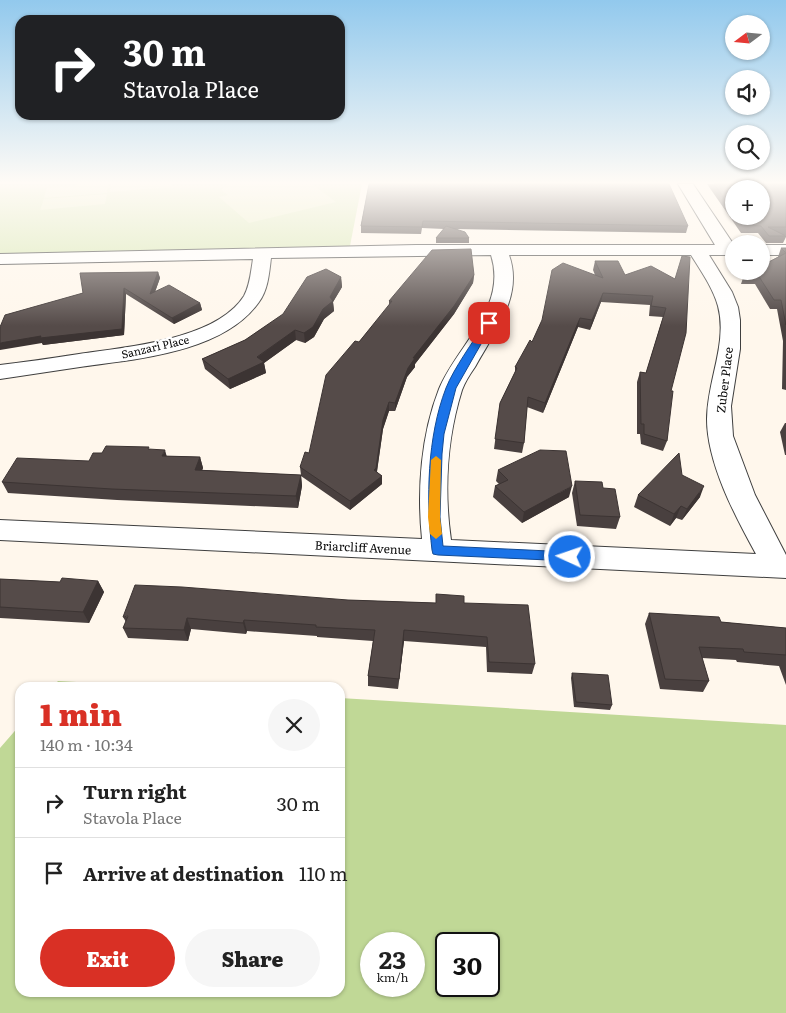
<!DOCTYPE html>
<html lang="en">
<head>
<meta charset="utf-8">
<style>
  body { margin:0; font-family:Literata,serif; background:#f6f6f6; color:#222; height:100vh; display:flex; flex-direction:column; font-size:19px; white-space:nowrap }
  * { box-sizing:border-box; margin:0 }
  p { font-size:16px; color:#767676 }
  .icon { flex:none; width:28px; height:28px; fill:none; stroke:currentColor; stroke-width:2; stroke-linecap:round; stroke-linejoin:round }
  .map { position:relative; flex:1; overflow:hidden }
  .sheet { position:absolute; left:15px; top:682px; width:330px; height:315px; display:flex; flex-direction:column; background:#fff; border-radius:15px; box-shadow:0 1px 4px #0004 }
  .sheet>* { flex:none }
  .banner { position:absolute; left:15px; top:15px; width:330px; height:105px; border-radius:15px; box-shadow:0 1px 4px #0004; background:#202124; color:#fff; overflow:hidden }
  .needle { width:32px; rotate:254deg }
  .buttons { position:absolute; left:725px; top:15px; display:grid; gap:10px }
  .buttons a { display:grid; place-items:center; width:45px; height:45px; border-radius:50%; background:#fff; box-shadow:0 1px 4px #0004; font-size:25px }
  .speed { position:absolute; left:360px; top:932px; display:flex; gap:10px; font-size:25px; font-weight:700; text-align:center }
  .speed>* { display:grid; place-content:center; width:65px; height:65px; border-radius:50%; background:#fff; box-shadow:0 1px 4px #0004; line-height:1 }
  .speed small { font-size:12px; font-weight:400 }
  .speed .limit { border:2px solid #111; border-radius:8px; background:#fff; color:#111 }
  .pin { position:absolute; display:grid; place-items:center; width:42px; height:42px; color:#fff; margin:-21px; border-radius:10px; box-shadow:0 2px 8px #0006 }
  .me { position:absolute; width:55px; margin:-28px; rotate:273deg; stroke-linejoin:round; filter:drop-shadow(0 0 4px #0008) }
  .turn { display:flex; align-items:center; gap:18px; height:105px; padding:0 25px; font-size:22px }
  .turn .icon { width:65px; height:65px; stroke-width:2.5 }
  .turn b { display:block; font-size:35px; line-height:42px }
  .round { display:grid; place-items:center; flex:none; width:52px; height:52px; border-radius:26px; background:#f6f6f6 }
  .head { display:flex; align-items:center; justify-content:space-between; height:85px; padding:0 25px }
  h1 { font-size:30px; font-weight:800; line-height:38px; color:#d93025 }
  .action { display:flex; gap:10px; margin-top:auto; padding:10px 25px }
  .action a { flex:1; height:58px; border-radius:30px; background:#d93025; color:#fff; font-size:20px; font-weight:800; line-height:58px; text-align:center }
  .action a+a { background:#f6f6f6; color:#222 }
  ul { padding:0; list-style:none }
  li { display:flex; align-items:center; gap:15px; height:70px; padding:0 25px; border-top:1px solid #e0e0e0 }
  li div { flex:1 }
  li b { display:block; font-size:19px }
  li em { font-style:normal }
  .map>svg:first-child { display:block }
  .green { fill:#d9e8b6 }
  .forest { fill:#c0d896; fill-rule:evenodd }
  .pitch { fill:#e9efc8 }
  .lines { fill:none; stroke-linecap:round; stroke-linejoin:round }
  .minor-casing { stroke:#3f3f3f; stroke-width:2 }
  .minor { fill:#fff; fill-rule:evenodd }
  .wall { fill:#49403f; fill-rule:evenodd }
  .shaded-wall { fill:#3c3433 }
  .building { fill:#554b49; stroke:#3c3433 }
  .route { fill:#1a73e8; stroke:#114b97 }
  .slow { fill:#f59e0b }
  .labels { text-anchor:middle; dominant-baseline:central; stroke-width:5; stroke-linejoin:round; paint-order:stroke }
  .far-street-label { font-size:11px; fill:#0c0c0c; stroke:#fff }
  .street-label { font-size:12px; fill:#0c0c0c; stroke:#fff }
</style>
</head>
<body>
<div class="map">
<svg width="786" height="1013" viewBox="0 0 786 1013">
  <rect width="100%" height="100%" fill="#fff7ec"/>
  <path class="green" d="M0 184H362L349 251 0 259Z"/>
  <g class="forest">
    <path d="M58 681 169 687H52Z"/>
    <path d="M340 698 786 725V1013H0V748L20 725V992H340ZM371 944H414V986H371ZM446 944H489V986H446Z"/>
  </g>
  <g class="pitch">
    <path d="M86 184H108L107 193 44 198 47 188Z"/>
    <path d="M111 184H171V187L110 192Z"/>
    <path d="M228 184H312L336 202 249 223 219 197 228 195 222 191 223 187Z"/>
    <path d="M107 194 105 204 40 210 44 199Z"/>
  </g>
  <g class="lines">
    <defs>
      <g id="minor">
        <path d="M678 184H693L734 245V255H709L732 292 738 307 740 320V349L731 406 733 436 755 495 786 555V578L0 540V520L422 539C417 490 421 435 439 389 457 345 508 308 491 255L271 258C269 274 268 290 259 302 223 353 136 359 80 367 53 371 27 375 0 379V365C26 362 53 358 79 354 126 347 216 340 244 296 250 285 251 271 253 259L0 264V254L416 245H715ZM509 255H691C701 271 713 288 718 306 728 343 707 381 707 419 707 463 735 516 756 554L451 540C444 491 447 438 462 390 465 382 470 374 475 367 494 332 524 296 509 255Z"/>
        <rect x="761" y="245" width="25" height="10"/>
      </g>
    </defs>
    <use href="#minor" class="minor-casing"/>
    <use href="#minor" class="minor"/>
  </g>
  <g class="wall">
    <path d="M369 184 688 226 686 233 455 229 469 238V243H436V238L444 229 422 228 421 234 361 233V226Z"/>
    <path d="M707 184H786V235H784L786 236V237L783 243H766L758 233H741ZM734 189 761 216H734Z"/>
    <path d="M781 248H786V390L782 389 783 341 777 309H770L755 284H741L744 275 778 257Z"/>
    <path d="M595 261 625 275 675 279 671 391 667 441 663 451 641 444 640 434H637V382L640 372 646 373 663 317 649 316 650 305 601 302 590 330 578 327 543 413 527 407 524 443 522 453 494 449 500 403 515 372V367L532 342 595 275 593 270Z"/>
    <path d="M158 272 160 278 155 292 200 303 202 310 174 324 126 294 124 335 43 345 42 343 5 315Z"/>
    <path d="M474 275 473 283 454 314 415 364V367L407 377 395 411H389L383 429 377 472 382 476V484L350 510 301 476 302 486 298 508 117 500 8 493 2 482 89 461 102 453 149 449 167 456 200 457 203 468 202 470 301 475 300 467 309 453 359 342 389 306V301Z"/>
    <path d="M341 277 342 287 333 302 334 311 324 319 314 337 305 343 296 340 264 363 266 373 230 389 205 369 202 359 245 340Z"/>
    <path d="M785 423H786V455H785L780 432Z"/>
    <path d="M498 470 569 497 522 523 493 497 495 486 499 484 496 481Z"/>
    <path d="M682 475 700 497 682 520 676 518 670 526 634 507 638 495Z"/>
    <path d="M575 481 620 517 616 529 577 526 572 493Z"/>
    <path d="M0 579 60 582 98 581 104 592 89 623 0 618Z"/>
    <path d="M348 600 436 603H464L535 664 532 674 487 672 486 647 404 641 398 689 368 686V676L373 641 317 637V636L247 631 246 634 191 629 188 641 128 638 123 628 126 622 123 617Z"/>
    <path d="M649 613 721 622 786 628V685L779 666 737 662 736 660 702 658 709 681 703 692 660 689 645 624Z"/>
    <path d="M572 673 612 705 610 710 574 707 571 678Z"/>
  </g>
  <g class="shaded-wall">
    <path d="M158 272 160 278 152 300 150 294Z"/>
    <path d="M474 275 473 283 454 314 415 364V367L407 377 395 411V403L408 368 413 358Z"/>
    <path d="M341 277 342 287 333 302 334 311 324 319 314 337 305 343 304 333 330 297Z"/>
    <path d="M124 288 126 294 124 335 43 345 42 343 0 350V343Z"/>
    <path d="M603 293 601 302 590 330 592 320Z"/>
    <path d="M200 303 202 310 174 324 172 318Z"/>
    <path d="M580 318 578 327 543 413 545 403Z"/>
    <path d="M295 330 296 340 264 363 266 373 230 389 228 379Z"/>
    <path d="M389 402V411L383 429 376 477 374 470 383 420Z"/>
    <path d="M165 450 168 461 162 456Z"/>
    <path d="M200 457 203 468 198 481 195 470Z"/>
    <path d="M301 475 302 486 298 508 296 496Z"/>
    <path d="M382 476V484L350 510V501Z"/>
    <path d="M572 486 569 497 522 523 524 512Z"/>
    <path d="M704 486 700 497 682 520 687 509Z"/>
    <path d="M681 506 676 518 670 526 674 514Z"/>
    <path d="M98 581 104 592 89 623 83 612Z"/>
    <path d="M187 618 191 629 188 641 184 630Z"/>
    <path d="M244 620 247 631 246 634 243 623Z"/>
    <path d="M404 630V641L398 689 399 679Z"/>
  </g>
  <g class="building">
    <path d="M369 184H669L688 226 423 221 422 227 361 226Z"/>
    <path d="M714 184H786V227H768L786 236H769L761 226 744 225 737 216H761V189H734V212Z"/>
    <path d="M446 226 465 232 469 238H436Z"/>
    <path d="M781 248H786V325L781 300H774L758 275H744L751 271H761V266L786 253Z"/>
    <path d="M471 249 474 275 454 306 413 358H415L408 368 395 403 389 402 383 420 376 468 374 470 382 476 350 501 300 467 305 452 309 453 326 375 355 341 359 342 392 301H389L432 250Z"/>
    <path d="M682 256 690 257 686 333 671 391H673L667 441 644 434V424H641L640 372 646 373 666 308 651 306 653 296 603 293 592 320 580 318 545 403 528 397 524 443 495 439 500 403 517 368 515 367 530 340 532 342 542 320 552 270 563 263 603 278 595 261H618L625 275 651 266 675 279Z"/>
    <path d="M326 269 341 277 330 297 333 301 323 309 313 327 304 333 295 330 257 357 264 362 228 379 202 359 245 340 283 314 307 277Z"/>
    <path d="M158 272 150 294 169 285 200 303 172 318 124 288 122 329 40 338 41 336 0 343V327L5 315 83 293 80 273Z"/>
    <path d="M106 446 149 447 148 449 165 450 162 456 200 457 195 470 301 475 296 496 112 489 2 482 17 458 89 461 93 453H102Z"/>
    <path d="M540 450 566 451 572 486 524 512 495 486 508 480 498 470Z"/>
    <path d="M679 453 682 475 704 486 687 509 681 506 674 514 638 495Z"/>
    <path d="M575 481 602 482 603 488 615 489 620 517 580 515Z"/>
    <path d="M62 578 98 581 83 612 0 607V579L60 582Z"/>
    <path d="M135 585 182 587 348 600 436 603V594L464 596V603L528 605 535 664 489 662 487 637 404 630 399 679 368 676 375 630 316 627V625L244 620 243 623 187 618 184 630 123 628 128 616 123 617Z"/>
    <path d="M649 613 719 617 721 622 786 628V655L744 652 743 649 699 647 709 681 665 679Z"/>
    <path d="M572 673 608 675 612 705 576 702Z"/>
  </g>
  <linearGradient id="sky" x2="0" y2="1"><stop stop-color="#92c9ed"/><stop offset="0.56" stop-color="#fffbf6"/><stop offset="1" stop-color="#fffbf6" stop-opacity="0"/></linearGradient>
  <rect width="786" height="326" fill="url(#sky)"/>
  <path class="route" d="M489 320 493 323 456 388 444 434 442 454 440 517 443 546 570 552 574 553 576 557 574 560 570 561 438 555 433 554 432 550C426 500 427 437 446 388 454 368 473 342 485 323Z"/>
  <path class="slow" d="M436 456 441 460 440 517 442 534 436 539 430 534 428 517 431 460Z"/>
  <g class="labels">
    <g class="far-street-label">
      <text transform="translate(155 346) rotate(-13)">Sanzari Place</text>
    </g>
    <g class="street-label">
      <text transform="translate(724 380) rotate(-83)">Zuber Place</text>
      <text transform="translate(363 547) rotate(3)">Briarcliff Avenue</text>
    </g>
  </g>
</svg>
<div class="buttons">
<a><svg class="needle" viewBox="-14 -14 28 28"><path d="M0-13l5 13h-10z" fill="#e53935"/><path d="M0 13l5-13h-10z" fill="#767676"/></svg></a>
<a><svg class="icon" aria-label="sound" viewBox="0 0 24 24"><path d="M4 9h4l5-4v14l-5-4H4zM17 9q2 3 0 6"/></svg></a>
<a><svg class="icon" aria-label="search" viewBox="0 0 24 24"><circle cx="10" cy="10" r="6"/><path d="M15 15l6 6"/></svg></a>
<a>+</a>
<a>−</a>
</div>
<div class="speed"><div>23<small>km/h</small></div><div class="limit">30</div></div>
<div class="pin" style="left:489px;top:323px;background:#d93025"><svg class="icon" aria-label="arrive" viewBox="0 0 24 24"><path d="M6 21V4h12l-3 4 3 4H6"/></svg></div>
<svg class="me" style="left:570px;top:557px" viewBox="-20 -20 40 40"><circle r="17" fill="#1a73e8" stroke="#fff" stroke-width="3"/><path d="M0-11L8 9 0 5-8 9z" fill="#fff"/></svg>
<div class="banner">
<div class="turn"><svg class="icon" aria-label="right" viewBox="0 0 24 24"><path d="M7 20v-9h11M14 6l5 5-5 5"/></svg><div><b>30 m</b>Stavola Place</div></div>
</div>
<section class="sheet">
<div class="head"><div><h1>1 min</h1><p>140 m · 10:34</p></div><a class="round"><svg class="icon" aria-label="close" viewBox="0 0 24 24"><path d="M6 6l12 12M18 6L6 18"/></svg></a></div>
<ul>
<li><svg class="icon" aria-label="right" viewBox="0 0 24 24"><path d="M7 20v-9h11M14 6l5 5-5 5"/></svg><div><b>Turn right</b><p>Stavola Place</p></div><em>30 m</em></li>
<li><svg class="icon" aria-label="arrive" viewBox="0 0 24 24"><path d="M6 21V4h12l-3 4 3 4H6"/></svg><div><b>Arrive at destination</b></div><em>110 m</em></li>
</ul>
<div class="action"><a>Exit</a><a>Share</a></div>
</section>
</div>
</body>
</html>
